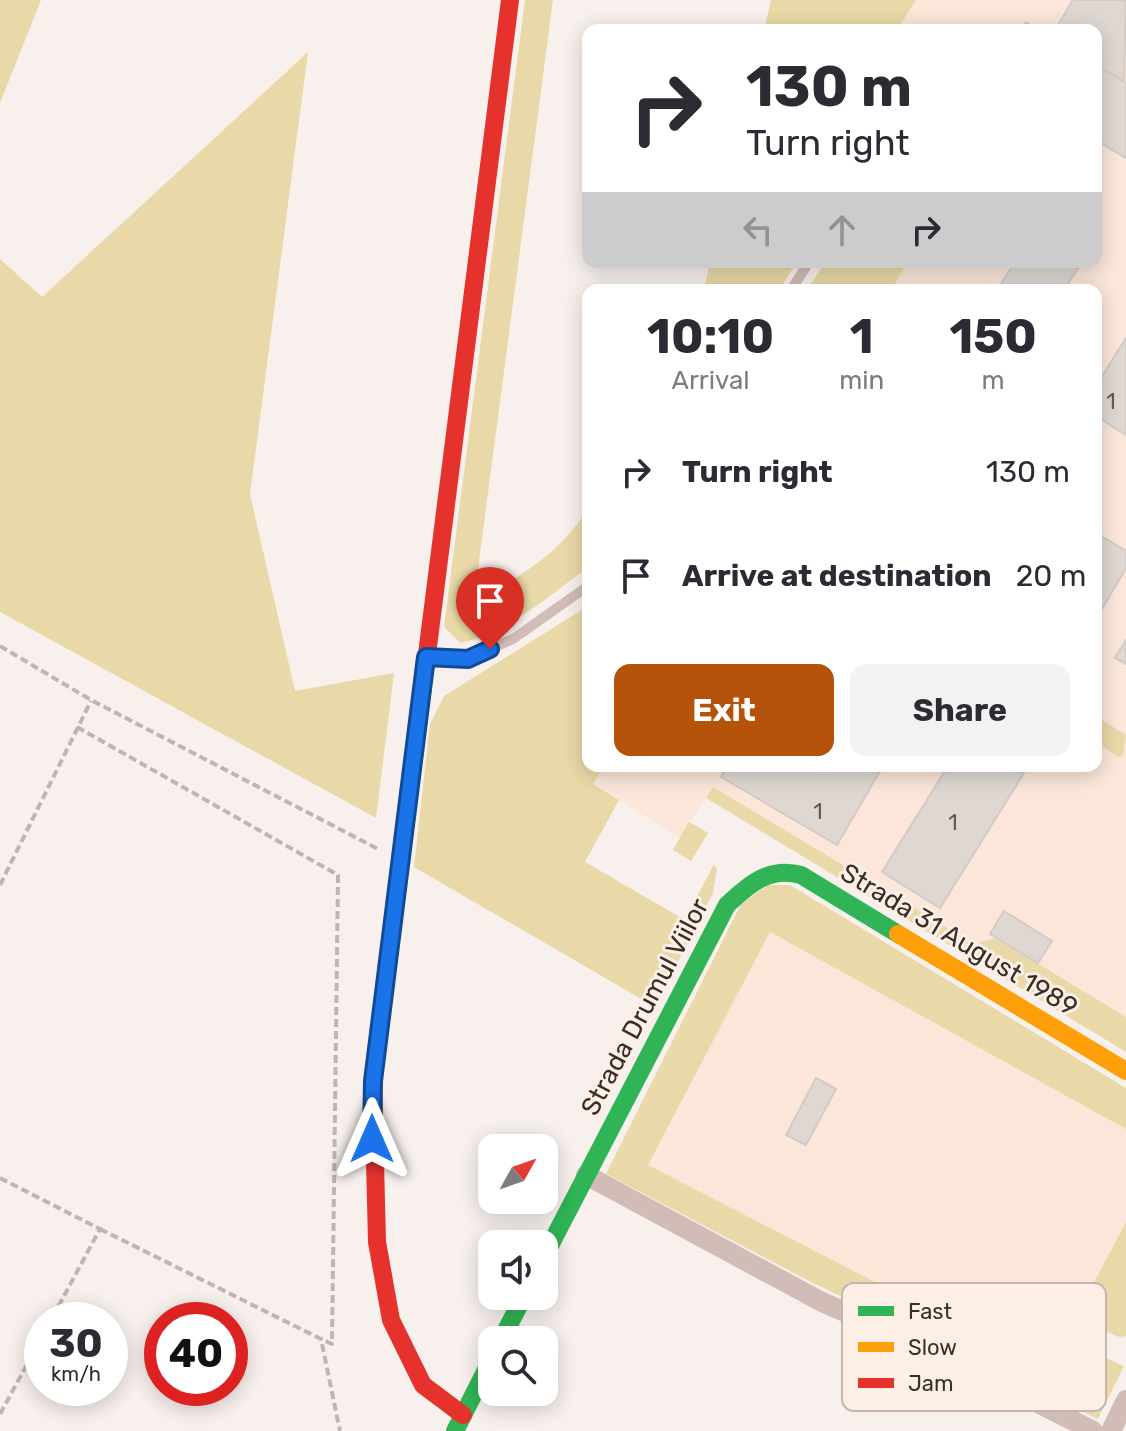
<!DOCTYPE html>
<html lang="en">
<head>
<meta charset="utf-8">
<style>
  body { margin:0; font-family:Rubik,sans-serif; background:#f2f2f3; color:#2b2b33; height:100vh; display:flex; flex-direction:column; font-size:30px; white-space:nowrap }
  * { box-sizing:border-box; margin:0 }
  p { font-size:26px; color:#7c7c81 }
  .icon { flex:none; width:44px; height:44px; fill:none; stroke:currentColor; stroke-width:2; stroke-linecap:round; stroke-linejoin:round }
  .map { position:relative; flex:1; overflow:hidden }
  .details { position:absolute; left:582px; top:284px; width:520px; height:488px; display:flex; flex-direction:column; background:#fff; border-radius:16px; box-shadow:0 4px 20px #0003 }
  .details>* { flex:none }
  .hud { position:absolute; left:582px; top:24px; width:520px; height:244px; border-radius:16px; box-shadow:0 4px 20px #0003; background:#fff; color:#2b2b33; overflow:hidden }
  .needle { width:52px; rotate:50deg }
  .fabs { position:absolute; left:478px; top:1134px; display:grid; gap:16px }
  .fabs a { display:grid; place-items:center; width:80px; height:80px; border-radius:16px; background:#fff; box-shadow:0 4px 20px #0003; font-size:40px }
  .speed { position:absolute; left:24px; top:1302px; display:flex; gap:16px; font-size:40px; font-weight:700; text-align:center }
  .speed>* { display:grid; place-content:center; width:104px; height:104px; border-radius:50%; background:#fff; box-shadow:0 4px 20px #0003; line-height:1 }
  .speed small { font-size:20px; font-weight:400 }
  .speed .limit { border:12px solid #d22; background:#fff; color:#111 }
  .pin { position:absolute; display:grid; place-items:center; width:68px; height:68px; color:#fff; margin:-82px -34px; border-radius:50% 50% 50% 0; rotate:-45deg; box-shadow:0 0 8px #0007 }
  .pin .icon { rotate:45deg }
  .me { position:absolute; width:88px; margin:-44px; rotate:0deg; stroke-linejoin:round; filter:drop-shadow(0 0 6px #0008) }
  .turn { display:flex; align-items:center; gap:28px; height:168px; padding:0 32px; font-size:36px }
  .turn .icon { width:104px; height:104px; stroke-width:2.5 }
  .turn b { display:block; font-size:56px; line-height:68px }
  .lanes { display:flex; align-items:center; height:76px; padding:0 32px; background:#0003; justify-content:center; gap:40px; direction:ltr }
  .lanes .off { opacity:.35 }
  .eta { display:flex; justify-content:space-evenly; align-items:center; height:136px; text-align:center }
  .eta b { font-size:48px; font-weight:700; line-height:56px }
  .primary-button { display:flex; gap:16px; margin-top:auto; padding:16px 32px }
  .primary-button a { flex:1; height:92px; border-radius:16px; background:#b45309; color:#fff; font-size:32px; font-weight:700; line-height:92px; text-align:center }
  .primary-button a+a { background:#f2f2f3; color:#2b2b33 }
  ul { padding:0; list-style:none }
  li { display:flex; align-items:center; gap:24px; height:104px; padding:0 32px }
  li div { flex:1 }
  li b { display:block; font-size:30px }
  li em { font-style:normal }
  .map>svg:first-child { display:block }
  .built { fill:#fbe6d9 }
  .green { fill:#e9d9a8 }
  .building { fill:#dfd8d2; stroke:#d2cbc6; stroke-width:2 }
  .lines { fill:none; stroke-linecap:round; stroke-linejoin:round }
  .path { stroke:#c3b4b1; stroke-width:4; stroke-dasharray:8 4; stroke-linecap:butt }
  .lane { stroke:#d1bcb7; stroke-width:10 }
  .street { stroke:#d1bcb7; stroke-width:20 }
  .fast { stroke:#30b455; stroke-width:18 }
  .slow { stroke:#ff9f0a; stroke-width:18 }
  .jam { stroke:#e5322d; stroke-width:18 }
  .route-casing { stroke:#114b97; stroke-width:20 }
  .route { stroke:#1a73e8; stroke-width:14 }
  .labels { text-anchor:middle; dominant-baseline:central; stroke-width:6; stroke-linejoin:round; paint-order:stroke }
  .number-label { font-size:22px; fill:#645b55 }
  .street-label { font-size:26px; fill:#382f29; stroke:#feefe6 }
  .key { fill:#feefe6; stroke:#c3b5ad; stroke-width:2 }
  .key-label { font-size:22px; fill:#382f29 }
</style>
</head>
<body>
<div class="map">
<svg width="1126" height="1431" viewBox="0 0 1126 1431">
  <rect width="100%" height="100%" fill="#f8f0ec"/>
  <g class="built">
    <path d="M916 0H1126V1017L996 938 974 944 712 788 680 838 593 784 604 766H1096V290H891L908 262H1096V30H897Z"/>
    <path d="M770 932 1126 1129V1222L1047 1370 648 1165Z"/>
  </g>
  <g class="green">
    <path d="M0 0H41L0 103Z"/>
    <path d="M525 0H553L474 599C518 581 564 549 588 508V567C550 596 508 632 460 643L444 627Z"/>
    <path d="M771 0H916L897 30H764Z"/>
    <path d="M308 52 250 494 295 691 394 673 376 818 0 612V259L42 297Z"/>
    <path d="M710 262H797L779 290H704Z"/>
    <path d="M825 262H908L891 290H807Z"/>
    <path d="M588 606V766H604L593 784 619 800 585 862 685 920 714 864 717 869 713 893 655 1007 414 867 430 724 444 696Z"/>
    <path d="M1096 716 1126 735 1123 756 1118 757 1096 742Z"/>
    <path d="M713 787 974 944 996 938 1126 1017V1052L706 798Z"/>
    <path d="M689 822 708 833 691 861 673 850Z"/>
    <path d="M768 885H790L1126 1088V1129L770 932 648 1165 1046 1370 1064 1339 1124 1366 1098 1419 811 1282 606 1174 741 904Z"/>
    <path d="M1126 1222V1336L1119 1337 1075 1318Z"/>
  </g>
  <g class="building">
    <path d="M1073 0H1126L1124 81 1096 65V30H1055Z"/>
    <path d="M1026 22 1038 30H1021Z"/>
    <path d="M1096 65 1126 83V158L1096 140Z"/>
    <path d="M1015 262H1082L1064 290H997Z"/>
    <path d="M1126 338V435L1096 416V386Z"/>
    <path d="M1096 533 1126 551V568L1096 619Z"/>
    <path d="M1126 640V664L1115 658Z"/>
    <path d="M727 766H883L837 845 721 777Z"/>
    <path d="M948 766H1013L1024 773 940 908 882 872Z"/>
    <path d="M1004 911 1052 941 1038 963 990 934Z"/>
    <path d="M816 1078 836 1089 806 1145 786 1135Z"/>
  </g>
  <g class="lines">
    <g class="path">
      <path d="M0 646 91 700 378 849"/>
      <path d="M77 727 338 875 332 1344 321 1339"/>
      <path d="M0 885 91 701"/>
      <path d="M0 1178 100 1229 51 1320"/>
      <path d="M100 1229 321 1339 340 1431"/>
      <path d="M0 1414 42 1337"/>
    </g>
    <g class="lane">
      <path d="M791 290 809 262"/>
      <path d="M428 657 468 659 513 639 588 586"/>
    </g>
    <g class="street">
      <path d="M586 1175 822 1302 940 1353 1093 1431"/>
      <path d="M1111 1431 1126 1400"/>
    </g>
    <g class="fast">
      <path d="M376 1060 425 670"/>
      <path d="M544 1257 727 905C749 884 770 866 801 875L898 934"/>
      <path d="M501 1340 524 1296"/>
      <path d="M455 1431 492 1358"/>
    </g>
    <path class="slow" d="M898 934 1126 1071"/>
    <g class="jam">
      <path d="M425 670 510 0"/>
      <path d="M376 1060 373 1081 377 1242 391 1320 423 1385 463 1415"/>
    </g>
  </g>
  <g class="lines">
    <defs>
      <path id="route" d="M372 1139 373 1081 426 657 468 659 490 649"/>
    </defs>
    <use href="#route" class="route-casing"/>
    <use href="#route" class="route"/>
  </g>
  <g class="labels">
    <g class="number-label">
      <text x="1111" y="401">1</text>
      <text x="818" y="811">1</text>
      <text x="953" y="822">1</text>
    </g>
    <g class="street-label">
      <text transform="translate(959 940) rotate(31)">Strada 31 August 1989</text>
      <text transform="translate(645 1007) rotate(-62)">Strada Drumul Viilor</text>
    </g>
  </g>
  <rect x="842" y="1283" width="264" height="128" rx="12" class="key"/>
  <rect x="858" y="1306" width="36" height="10" fill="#30b455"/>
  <rect x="858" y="1342" width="36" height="10" fill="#ff9f0a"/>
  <rect x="858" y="1378" width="36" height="10" fill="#e5322d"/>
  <g class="key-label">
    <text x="908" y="1319">Fast</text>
    <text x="908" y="1355">Slow</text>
    <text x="908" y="1391">Jam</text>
  </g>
</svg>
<div class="fabs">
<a><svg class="needle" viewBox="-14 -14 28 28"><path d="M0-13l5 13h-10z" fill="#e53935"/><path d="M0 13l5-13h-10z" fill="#7c7c81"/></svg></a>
<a><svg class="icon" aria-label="sound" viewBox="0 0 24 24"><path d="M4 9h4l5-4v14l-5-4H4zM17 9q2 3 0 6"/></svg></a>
<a><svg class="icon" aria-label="search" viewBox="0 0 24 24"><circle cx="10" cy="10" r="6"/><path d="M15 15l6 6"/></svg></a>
</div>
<div class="speed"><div>30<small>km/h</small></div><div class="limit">40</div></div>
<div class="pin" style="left:490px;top:649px;background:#d93025"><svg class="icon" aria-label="arrive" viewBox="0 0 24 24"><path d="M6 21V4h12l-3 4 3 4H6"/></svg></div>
<svg class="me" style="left:372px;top:1139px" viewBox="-20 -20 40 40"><path d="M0-17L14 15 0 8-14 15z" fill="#1a73e8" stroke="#fff" stroke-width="4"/></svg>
<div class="hud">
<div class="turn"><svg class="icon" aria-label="right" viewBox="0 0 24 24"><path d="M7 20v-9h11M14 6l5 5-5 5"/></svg><div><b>130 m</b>Turn right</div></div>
<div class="lanes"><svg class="icon off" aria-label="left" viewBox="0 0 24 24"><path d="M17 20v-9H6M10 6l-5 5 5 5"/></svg><svg class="icon off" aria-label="ahead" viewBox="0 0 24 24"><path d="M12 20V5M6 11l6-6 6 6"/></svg><svg class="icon" aria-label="right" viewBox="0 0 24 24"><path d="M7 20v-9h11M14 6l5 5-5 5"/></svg></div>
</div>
<section class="details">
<div class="eta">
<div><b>10:10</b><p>Arrival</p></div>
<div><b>1</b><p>min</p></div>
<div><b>150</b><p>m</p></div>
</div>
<ul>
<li><svg class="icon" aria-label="right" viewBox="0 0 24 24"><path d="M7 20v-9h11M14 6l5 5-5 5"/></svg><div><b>Turn right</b></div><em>130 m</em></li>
<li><svg class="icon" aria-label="arrive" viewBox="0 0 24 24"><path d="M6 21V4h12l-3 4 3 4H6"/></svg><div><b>Arrive at destination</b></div><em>20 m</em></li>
</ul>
<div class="primary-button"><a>Exit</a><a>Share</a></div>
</section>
</div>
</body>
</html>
